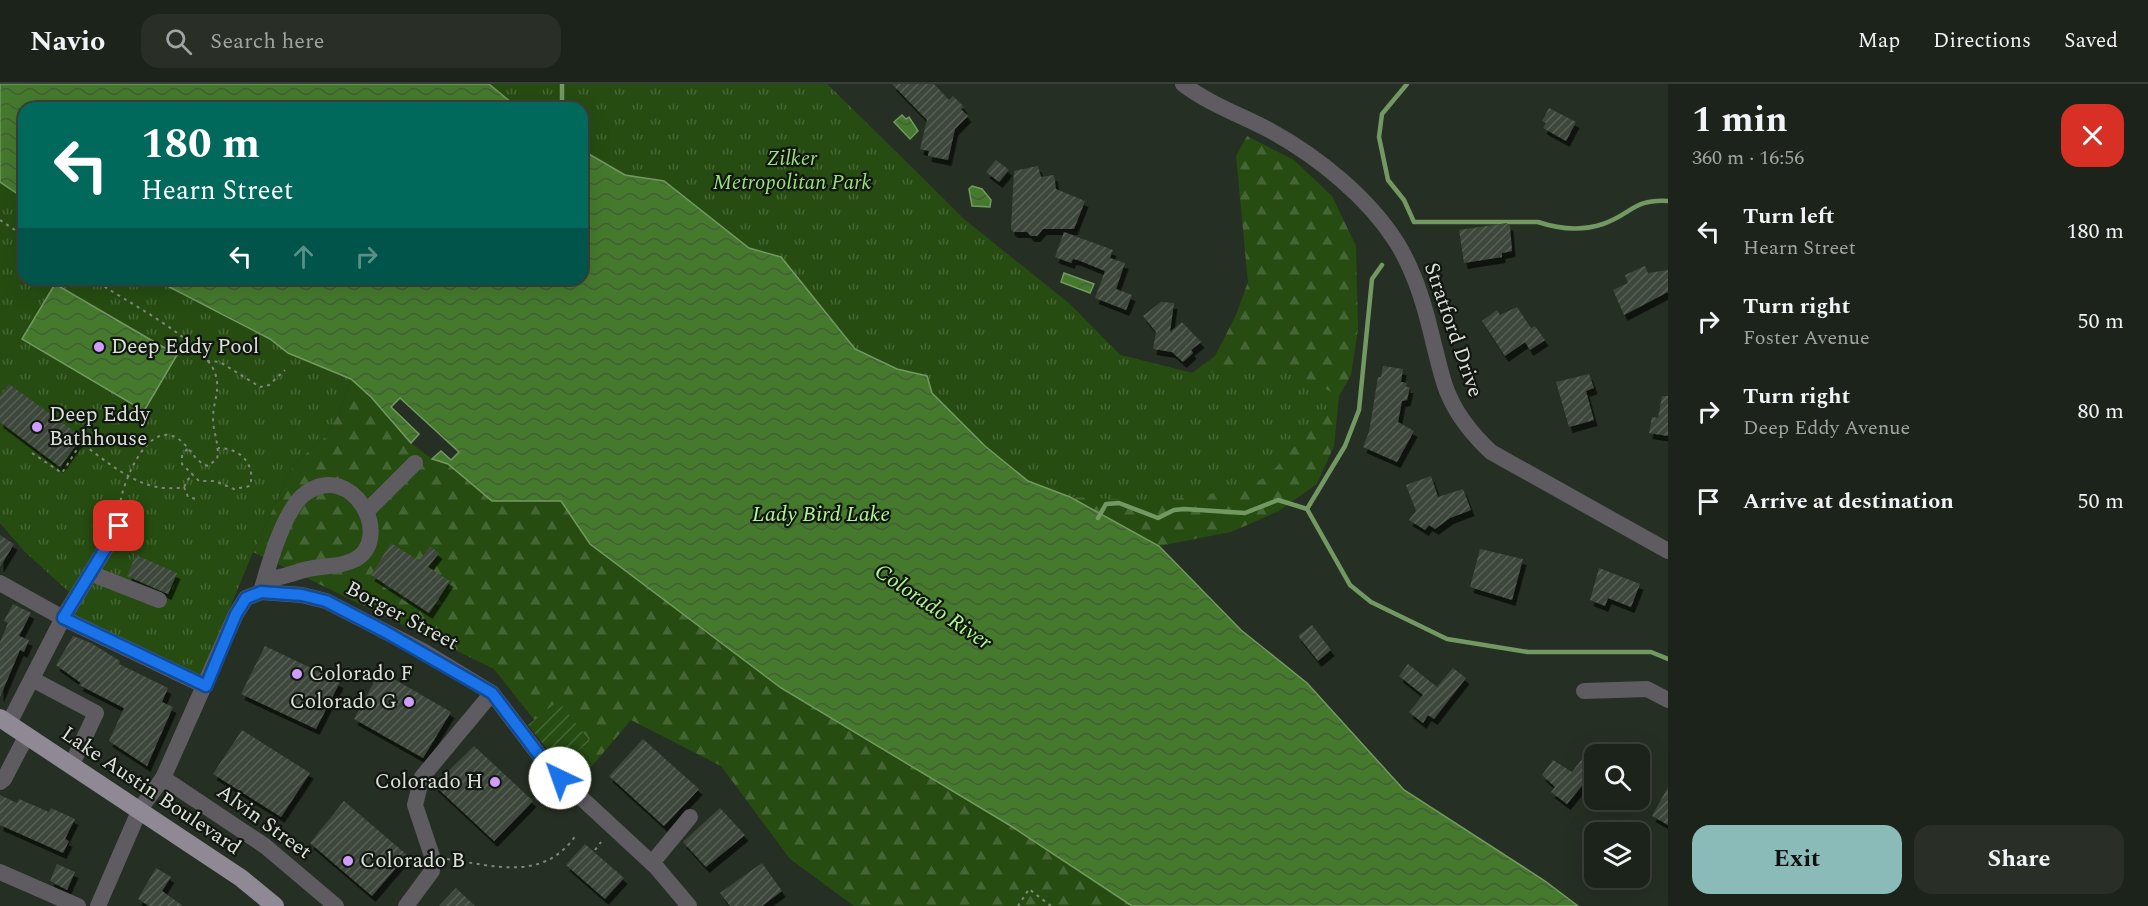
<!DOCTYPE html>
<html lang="en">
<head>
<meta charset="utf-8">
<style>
  body { margin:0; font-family:Spectral,serif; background:#292f27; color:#f1f3f6; height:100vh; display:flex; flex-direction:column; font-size:22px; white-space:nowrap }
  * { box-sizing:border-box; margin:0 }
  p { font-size:20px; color:#a0a4a2 }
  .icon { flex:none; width:33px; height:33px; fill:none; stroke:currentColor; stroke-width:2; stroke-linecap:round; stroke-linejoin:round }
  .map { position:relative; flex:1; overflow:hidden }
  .drawer { display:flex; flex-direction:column; background:#1c231a; width:480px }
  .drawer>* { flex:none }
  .banner { position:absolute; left:18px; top:18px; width:570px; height:183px; border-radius:18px; box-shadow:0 6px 24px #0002,0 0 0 2px #3a4039; background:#00695c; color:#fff; overflow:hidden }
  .tools { position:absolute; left:1584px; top:660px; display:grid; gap:12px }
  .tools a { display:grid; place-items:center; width:66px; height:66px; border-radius:12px; background:#1c231a; box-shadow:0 6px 24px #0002,0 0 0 2px #3a4039; font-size:30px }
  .pin { position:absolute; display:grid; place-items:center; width:51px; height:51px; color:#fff; margin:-26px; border-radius:12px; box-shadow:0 3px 9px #0006 }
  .me { position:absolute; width:66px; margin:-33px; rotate:318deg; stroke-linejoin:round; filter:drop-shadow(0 0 4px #0008) }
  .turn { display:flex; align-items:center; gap:21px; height:126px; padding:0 24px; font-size:27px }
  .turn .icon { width:78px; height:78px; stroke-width:2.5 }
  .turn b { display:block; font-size:42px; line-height:51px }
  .lanes { display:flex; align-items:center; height:57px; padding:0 24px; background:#0003; justify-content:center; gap:30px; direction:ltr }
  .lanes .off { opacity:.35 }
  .round { display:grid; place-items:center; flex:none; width:63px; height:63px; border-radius:18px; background:#292f27 }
  .overview { display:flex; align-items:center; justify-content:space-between; height:102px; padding:0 24px }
  h1 { font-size:36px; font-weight:700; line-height:45px }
  .cta { display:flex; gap:12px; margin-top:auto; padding:12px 24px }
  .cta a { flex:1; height:69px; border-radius:18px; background:#8bbbb9; color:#111; font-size:24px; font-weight:700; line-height:69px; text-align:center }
  .cta a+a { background:#292f27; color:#f1f3f6 }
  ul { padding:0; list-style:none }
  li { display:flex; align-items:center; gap:18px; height:90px; padding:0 24px }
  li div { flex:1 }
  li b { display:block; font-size:22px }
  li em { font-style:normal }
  header { display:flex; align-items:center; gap:36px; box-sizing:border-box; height:84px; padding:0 30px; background:#1c231a; border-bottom:2px solid #3a4039 }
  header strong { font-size:28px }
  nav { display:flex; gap:33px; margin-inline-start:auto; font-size:21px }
  .search { width:420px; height:54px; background:#292f27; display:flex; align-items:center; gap:15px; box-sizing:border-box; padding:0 21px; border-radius:18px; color:#a0a4a2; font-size:22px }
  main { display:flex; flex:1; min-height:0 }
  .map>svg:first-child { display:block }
  .forest { fill:url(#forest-firs) }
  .park { fill:url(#park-tufts) }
  .garden { fill:url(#garden-furrows) }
  .water { fill:url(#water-waves); stroke:#729961; stroke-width:1.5 }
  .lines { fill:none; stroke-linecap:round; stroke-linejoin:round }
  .stream { stroke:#729961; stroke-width:4.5 }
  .building { fill:url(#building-hatch); filter:url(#shadow) }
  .path { stroke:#7f877d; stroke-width:2; stroke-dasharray:3 4.5; stroke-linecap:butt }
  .minor { stroke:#5e5b61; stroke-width:16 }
  .major { stroke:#8f8995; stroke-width:18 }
  .route-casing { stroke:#114b97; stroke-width:15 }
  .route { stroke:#1a73e8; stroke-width:10 }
  .poi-dot { fill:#d09dfe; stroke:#121610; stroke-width:2 }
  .labels { text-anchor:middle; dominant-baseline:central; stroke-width:4.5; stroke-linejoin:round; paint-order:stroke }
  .park-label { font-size:21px; font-style:italic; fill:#99e17b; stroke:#121610 }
  .street-label { font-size:21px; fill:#dce2da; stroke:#121610 }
  .poi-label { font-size:21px; fill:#dce2da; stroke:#121610; text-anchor:start }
  .water-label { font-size:22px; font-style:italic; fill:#b0f992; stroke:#121610 }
</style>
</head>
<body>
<header>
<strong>Navio</strong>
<div class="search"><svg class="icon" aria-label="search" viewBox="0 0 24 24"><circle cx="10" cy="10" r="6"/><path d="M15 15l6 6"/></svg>Search here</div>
<nav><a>Map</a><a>Directions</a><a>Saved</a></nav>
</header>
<main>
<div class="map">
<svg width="1668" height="822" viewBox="0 0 1668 822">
  <defs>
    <pattern id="forest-firs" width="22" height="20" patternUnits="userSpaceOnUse" patternTransform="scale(1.5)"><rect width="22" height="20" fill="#264c12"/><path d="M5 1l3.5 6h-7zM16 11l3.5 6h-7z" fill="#456634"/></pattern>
    <pattern id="park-tufts" width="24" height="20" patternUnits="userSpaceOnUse" patternTransform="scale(1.5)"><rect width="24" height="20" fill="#264c12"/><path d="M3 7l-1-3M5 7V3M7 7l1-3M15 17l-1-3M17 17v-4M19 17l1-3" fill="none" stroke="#456634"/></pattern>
    <pattern id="garden-furrows" width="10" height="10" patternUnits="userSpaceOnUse" patternTransform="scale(1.5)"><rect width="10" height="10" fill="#264c12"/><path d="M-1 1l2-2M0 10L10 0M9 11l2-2" fill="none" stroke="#456634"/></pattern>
    <pattern id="water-waves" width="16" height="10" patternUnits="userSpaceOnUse" patternTransform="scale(1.5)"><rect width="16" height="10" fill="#457a2d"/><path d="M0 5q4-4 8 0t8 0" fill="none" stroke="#445f37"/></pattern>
    <pattern id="building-hatch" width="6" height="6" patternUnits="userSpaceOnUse" patternTransform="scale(1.5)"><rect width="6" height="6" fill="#3e473b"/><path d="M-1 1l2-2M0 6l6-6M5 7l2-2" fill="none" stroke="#596157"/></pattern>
    <filter id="shadow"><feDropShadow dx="3.5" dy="6" stdDeviation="0" flood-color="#0009"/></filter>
  </defs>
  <rect width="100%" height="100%" fill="#262f23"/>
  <g class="forest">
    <path d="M489 0H827L965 136 1071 222 1120 271 1192 289 1215 272 1236 231 1248 198 1236 72 1247 52 1294 76 1332 112 1356 162 1358 245 1351 291 1339 312 1334 362 1317 400 1277 428 1231 448 1159 462 1070 413 1045 406 932 309 582 66V24H518Z"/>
    <path d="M351 295 371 313 411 359 432 375 448 380 492 416H561L590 460 1132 822H854L790 775 721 682 631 636 581 695 494 585 253 468 294 380 325 353 338 331Z"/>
  </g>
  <g class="park">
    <path d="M489 0H827L965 136 1070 220 1120 271 1192 289 1289 286 1339 312 1271 389 1246 405 1160 417 1070 413 1028 397 985 362 932 309 927 292 897 285 855 265 781 173 749 164 664 97 625 91 582 66V24H518Z"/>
    <path d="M0 98 24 114V195H154L270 255 288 269 351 295 338 331 325 353 294 380 253 468 201 594 56 529 69 508 24 467 0 439Z"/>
  </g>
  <path class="garden" d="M558 617 590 657 560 681 528 641Z"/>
  <g class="water">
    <path d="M0 0H489L518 24H24V114L0 98Z"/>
    <path d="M902 31 906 35 909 33 918 47 910 55 894 38Z"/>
    <path d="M582 66 625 91 664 97 749 164 781 173 855 265 897 285 927 292 932 309 985 362 1028 397 1070 413 1159 462 1241 546 1307 599 1404 706 1545 797 1578 822H1132L1011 742 781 604 590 460 561 417H492L448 380 432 375 441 367 451 376 459 368 400 314 391 323 419 350 411 359 371 313 351 295 288 269 270 255 154 195H582Z"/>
    <path d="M972 102 982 105 991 116 990 123 972 122 969 105Z"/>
    <path d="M1064 189 1094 200 1090 209 1061 198Z"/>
    <path d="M55 200 177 271 144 327 22 255Z"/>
  </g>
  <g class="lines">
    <g class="stream">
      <path d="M562 0V24"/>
      <path d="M1407 0 1382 30 1379 53 1388 96 1404 116 1414 138H1538C1559 145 1582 147 1603 140 1632 130 1633 115 1668 117"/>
      <path d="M1307 425 1345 362 1359 326 1372 195 1382 181"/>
      <path d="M1098 434 1106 420 1119 419 1158 434 1174 426 1184 425 1245 429 1278 416 1307 425 1350 501 1371 518 1447 555 1528 568H1651L1668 575"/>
    </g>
  </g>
  <g class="building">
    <path d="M892 0H934L949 16 953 12 964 23 961 25 968 32 955 45 948 76 928 72 929 67 920 65 927 36Z"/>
    <path d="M1549 24 1576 38 1566 57 1543 44 1546 39 1542 37Z"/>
    <path d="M996 76 1009 86 999 98 986 88Z"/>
    <path d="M1038 82 1041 93 1054 91 1056 105 1085 117 1074 145H1043L1037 152H1031L1027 148H1014L1011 145 1014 87Z"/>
    <path d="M1507 139 1510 142 1512 167 1502 169V173L1464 179 1459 146Z"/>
    <path d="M1064 148 1113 166 1110 174 1125 179 1116 205 1132 211 1126 226 1095 214 1105 187 1078 176 1073 175 1071 179 1055 173Z"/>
    <path d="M1645 182 1648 189 1668 186V208L1624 231 1613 206 1628 199 1625 191Z"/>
    <path d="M1161 218 1174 219 1170 248 1182 238 1201 258 1191 266 1193 269 1183 278 1172 268 1153 265 1156 248 1143 232Z"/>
    <path d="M1517 223 1531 244 1535 242 1545 256 1530 266 1525 258 1505 272 1482 237 1497 226 1500 231Z"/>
    <path d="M1383 282 1403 285 1401 298 1407 299 1406 303H1410L1407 316 1402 317 1398 338 1414 347 1397 378 1363 363 1369 348 1378 293H1381Z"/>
    <path d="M1589 290 1594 304 1586 307 1594 336 1569 343 1556 298Z"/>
    <path d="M9 300 82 353 60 383 0 338V312Z"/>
    <path d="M1662 312H1668V352L1649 349 1652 333 1658 334Z"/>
    <path d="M1431 392 1438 413 1463 405 1471 426 1450 434 1435 445 1429 441 1425 446 1409 436 1416 427 1406 401Z"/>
    <path d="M0 451 14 460 0 483Z"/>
    <path d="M391 459 419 477 430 462 439 469 428 483 450 497 429 529 371 491Z"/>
    <path d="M1480 465 1523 475 1512 516 1470 503Z"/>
    <path d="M136 471 177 489 168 510 127 492Z"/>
    <path d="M1599 484 1640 500 1631 523 1608 514 1605 522 1590 516Z"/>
    <path d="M13 520 31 529 19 552 29 556 24 568 20 566 0 613V558L8 539 4 537Z"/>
    <path d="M1312 541 1331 566 1318 577 1298 552Z"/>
    <path d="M73 552 91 559 120 577 119 580 168 604 162 618 173 623 147 682 109 657 124 624 79 601 81 599 56 581Z"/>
    <path d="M265 562 340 598 316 645 241 610Z"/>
    <path d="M1408 580 1437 603 1453 584 1466 594 1434 635 1428 631 1423 639 1409 628 1423 611 1399 592Z"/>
    <path d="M380 587 451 628 423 674 354 635Z"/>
    <path d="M242 646 310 689 281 733 213 690Z"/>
    <path d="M643 655 699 705 664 742 609 692Z"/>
    <path d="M474 662 533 717 494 757 434 701Z"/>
    <path d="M1582 675 1594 687 1567 720 1551 708 1555 703 1542 691 1553 676 1572 688Z"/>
    <path d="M1668 703V741L1652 732Z"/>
    <path d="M0 711 17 719 19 715 49 728 51 724 75 735 65 755 69 757 63 769 0 741Z"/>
    <path d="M344 717 407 771 372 812 310 759Z"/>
    <path d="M720 724 745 751 706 783 683 758Z"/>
    <path d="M585 760 624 794 605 815 566 781Z"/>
    <path d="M762 779 782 807 762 822H730L720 809Z"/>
    <path d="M57 780 75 788 67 806 50 797Z"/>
    <path d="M156 784 171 793 162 807 183 822H149L138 815Z"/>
    <path d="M456 804 475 822H439Z"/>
  </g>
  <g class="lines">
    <g class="path">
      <path d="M0 136 24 152"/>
      <path d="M92 195C122 215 203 256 215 289 221 306 213 318 213 334 213 349 220 361 217 375L208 382C193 377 190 362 177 354 147 336 122 400 120 421"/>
      <path d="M207 277 220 278 260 303 269 301 285 286"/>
      <path d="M187 365 182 372V380L199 397H215L234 405 250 402C256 380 240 364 218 364"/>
      <path d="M32 369 62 389 81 359C112 381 143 411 184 403L192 389"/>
      <path d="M184 403 188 413 196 415"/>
      <path d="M595 766 601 758"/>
      <path d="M447 775C495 782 544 798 576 751"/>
      <path d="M1018 822 1029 805 1051 822"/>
    </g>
    <g class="minor">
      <path d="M1183 0C1211 21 1241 31 1271 47 1318 73 1368 113 1397 159 1416 190 1426 226 1434 261 1439 279 1442 298 1450 314 1460 336 1474 352 1491 368L1668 467"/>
      <path d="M366 428 415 379"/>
      <path d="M90 489 159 516"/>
      <path d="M0 499 63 534 205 602"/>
      <path d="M261 508C268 483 284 424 306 409 353 376 395 455 354 476 338 484 321 481 304 486 290 490 280 495 265 495"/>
      <path d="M32 595 96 629 72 680"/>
      <path d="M1584 607 1647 605 1668 616"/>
      <path d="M9 639 63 534 123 436"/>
      <path d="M163 694 265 762 336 822"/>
      <path d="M0 698 4 695 27 651"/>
      <path d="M652 779 690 733"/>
      <path d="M0 788 78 822"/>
      <path d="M98 822 140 725 163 694 236 530 246 514 261 508 302 511 326 517 423 567 492 609 549 684 657 784 689 822"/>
      <path d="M406 822 432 787V772L415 721 422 693 492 609"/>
    </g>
    <path class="major" d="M0 634 241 794 275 822"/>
  </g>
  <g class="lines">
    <defs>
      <path id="route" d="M119 442 63 534 206 602 236 530 246 514 261 508 302 511 326 517 384 547 492 609 549 684 560 694"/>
    </defs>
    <use href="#route" class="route-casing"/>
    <use href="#route" class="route"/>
  </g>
  <g class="poi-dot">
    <circle cx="99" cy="263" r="6"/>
    <circle cx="37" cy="343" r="6"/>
    <circle cx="297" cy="590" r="6"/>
    <circle cx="409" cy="618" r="6"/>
    <circle cx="495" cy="698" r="6"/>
    <circle cx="348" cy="777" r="6"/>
  </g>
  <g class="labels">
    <g class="park-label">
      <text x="792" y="75">Zilker<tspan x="792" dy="24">Metropolitan Park</tspan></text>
    </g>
    <g class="street-label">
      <text transform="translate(1453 246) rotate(71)">Stratford Drive</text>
      <text transform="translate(402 532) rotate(28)">Borger Street</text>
      <text transform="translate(151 707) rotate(34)">Lake Austin Boulevard</text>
      <text transform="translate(264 738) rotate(36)">Alvin Street</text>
    </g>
    <g class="poi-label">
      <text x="111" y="263">Deep Eddy Pool</text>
      <text x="49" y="331">Deep Eddy<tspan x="49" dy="24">Bathhouse</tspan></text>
      <text x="309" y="590">Colorado F</text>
      <text x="397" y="618" text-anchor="end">Colorado G</text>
      <text x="483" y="698" text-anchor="end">Colorado H</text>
      <text x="360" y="777">Colorado B</text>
    </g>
    <g class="water-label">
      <text x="821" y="430">Lady Bird Lake</text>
      <text transform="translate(933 523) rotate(34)">Colorado River</text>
    </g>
  </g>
</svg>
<div class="tools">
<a><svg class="icon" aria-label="search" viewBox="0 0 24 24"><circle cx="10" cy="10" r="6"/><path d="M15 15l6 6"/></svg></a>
<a><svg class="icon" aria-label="layers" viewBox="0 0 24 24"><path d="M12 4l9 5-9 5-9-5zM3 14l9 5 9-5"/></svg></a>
</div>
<div class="pin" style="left:119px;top:442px;background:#d93025"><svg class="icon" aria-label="arrive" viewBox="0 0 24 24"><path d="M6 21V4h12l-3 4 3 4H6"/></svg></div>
<svg class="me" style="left:560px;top:694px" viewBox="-20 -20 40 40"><circle r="19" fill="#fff"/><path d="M0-13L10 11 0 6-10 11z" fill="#1a73e8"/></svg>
<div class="banner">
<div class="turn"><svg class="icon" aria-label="left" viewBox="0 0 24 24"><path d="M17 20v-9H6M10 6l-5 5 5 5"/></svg><div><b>180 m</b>Hearn Street</div></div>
<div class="lanes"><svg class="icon" aria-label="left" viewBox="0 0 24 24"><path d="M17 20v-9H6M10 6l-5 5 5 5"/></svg><svg class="icon off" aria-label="ahead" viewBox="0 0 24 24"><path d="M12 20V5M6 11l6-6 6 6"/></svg><svg class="icon off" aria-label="right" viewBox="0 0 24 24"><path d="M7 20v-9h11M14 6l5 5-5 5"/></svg></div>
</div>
</div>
<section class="drawer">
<div class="overview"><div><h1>1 min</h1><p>360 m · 16:56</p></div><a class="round" style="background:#d93025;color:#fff"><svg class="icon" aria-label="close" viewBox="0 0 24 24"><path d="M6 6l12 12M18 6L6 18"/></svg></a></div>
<ul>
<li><svg class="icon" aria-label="left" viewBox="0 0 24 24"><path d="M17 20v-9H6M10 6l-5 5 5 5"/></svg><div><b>Turn left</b><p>Hearn Street</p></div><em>180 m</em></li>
<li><svg class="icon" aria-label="right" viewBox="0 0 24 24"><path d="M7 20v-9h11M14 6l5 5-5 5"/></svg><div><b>Turn right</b><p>Foster Avenue</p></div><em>50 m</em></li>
<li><svg class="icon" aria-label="right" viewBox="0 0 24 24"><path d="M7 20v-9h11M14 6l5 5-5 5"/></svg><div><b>Turn right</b><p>Deep Eddy Avenue</p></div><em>80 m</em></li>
<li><svg class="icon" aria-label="arrive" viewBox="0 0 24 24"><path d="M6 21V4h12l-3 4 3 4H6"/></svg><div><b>Arrive at destination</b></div><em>50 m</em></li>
</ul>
<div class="cta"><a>Exit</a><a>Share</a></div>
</section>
</main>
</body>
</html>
